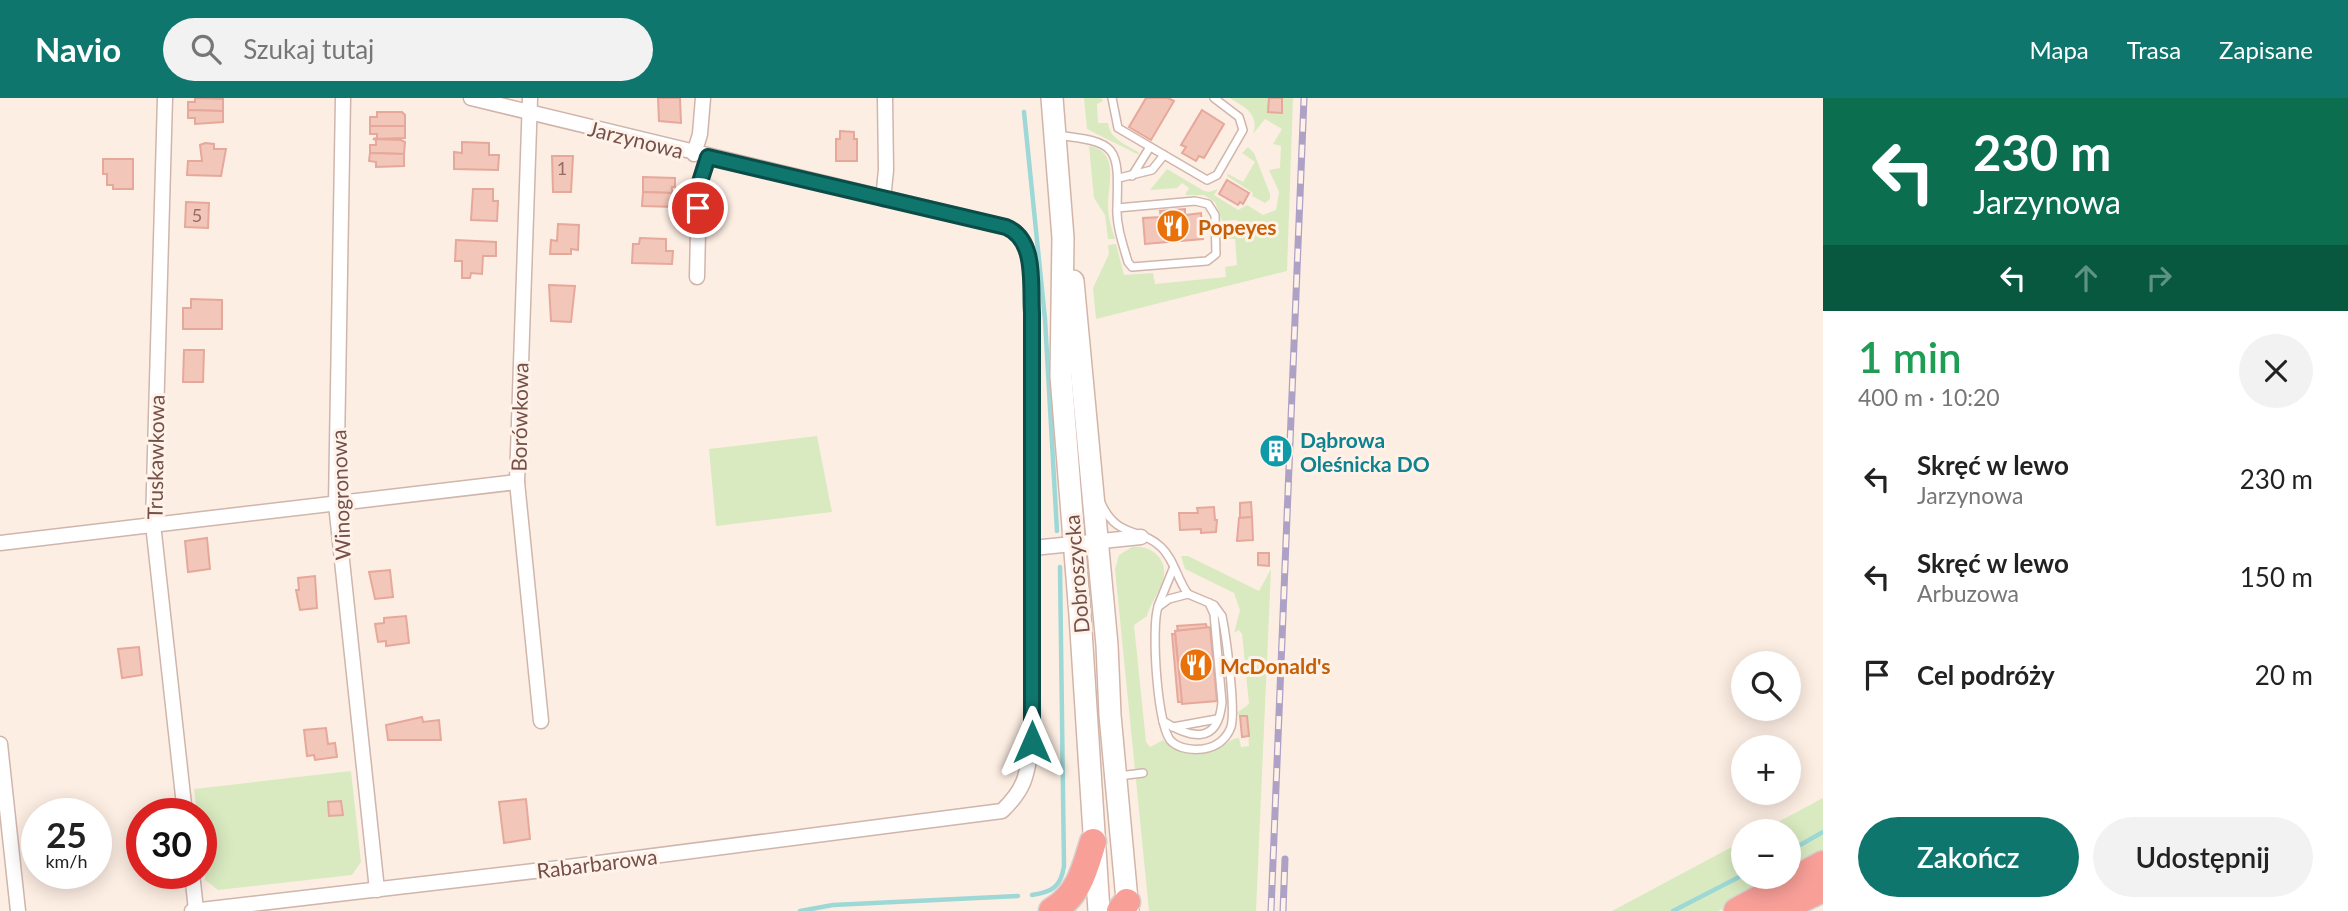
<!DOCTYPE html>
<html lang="pl">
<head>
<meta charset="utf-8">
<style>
  body { margin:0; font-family:Lato,sans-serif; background:#f2f2f2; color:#222; height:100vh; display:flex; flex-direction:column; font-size:26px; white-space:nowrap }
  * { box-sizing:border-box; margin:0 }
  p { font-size:23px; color:#767676 }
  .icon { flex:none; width:38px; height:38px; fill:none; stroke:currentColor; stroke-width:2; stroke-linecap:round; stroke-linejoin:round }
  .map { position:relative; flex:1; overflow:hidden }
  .panel { display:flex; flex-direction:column; background:#fff; width:525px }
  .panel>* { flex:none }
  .top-card { background:#0b6e4f; color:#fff; overflow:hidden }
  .buttons { position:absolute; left:1731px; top:553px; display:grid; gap:14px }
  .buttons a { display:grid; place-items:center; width:70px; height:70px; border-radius:50%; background:#fff; box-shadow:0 4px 18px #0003; font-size:35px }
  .speed { position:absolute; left:21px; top:700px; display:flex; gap:14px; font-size:35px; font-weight:700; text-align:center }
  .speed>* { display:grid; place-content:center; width:91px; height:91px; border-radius:50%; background:#fff; box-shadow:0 4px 18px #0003; line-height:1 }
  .speed small { font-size:18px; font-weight:400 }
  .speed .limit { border:10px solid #d22; background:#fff; color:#111 }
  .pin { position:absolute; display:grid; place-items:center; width:60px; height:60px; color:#fff; margin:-30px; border:4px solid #fff; border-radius:50%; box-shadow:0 2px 7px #0007 }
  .me { position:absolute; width:77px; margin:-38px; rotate:0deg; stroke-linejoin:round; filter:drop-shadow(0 0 5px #0008) }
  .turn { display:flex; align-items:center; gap:24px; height:147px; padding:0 35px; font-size:32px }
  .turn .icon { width:91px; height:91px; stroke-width:2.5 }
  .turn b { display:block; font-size:49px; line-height:60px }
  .lanes { display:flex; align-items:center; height:66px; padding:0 35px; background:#0003; justify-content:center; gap:35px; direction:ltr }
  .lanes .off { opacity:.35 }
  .round { display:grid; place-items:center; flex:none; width:74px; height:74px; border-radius:37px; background:#f2f2f2 }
  .overview { display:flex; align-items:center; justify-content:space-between; height:119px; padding:0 35px }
  h1 { font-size:42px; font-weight:600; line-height:52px; color:#1e9e55 }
  .cta { display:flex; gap:14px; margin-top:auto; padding:14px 35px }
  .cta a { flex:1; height:80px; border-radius:42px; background:#0f766e; color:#fff; font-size:28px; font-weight:600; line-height:80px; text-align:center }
  .cta a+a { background:#f2f2f2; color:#222 }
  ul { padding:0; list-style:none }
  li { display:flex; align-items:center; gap:21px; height:98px; padding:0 35px }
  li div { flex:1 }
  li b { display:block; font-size:26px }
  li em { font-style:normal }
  header { display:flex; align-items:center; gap:42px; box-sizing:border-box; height:98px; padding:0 35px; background:#0f766e; color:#fff }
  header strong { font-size:33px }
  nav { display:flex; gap:38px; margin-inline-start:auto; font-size:24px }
  .search { width:490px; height:63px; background:#f2f2f2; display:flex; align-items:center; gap:18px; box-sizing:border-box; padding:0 24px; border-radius:38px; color:#767676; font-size:26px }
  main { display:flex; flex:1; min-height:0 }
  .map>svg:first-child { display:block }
  .green { fill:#d9eac1 }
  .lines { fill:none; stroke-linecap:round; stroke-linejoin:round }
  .stream { stroke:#9dd8d7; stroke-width:4.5 }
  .building { fill:#f3c6ba; stroke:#e6a89a; stroke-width:2 }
  .service-casing { stroke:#d0b5ac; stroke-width:10 }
  .minor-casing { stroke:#d0b5ac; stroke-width:17 }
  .secondary-casing { stroke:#d3b4a9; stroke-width:24 }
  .motorway-casing { stroke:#d8cecc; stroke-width:29 }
  .service { stroke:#fff; stroke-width:7 }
  .minor { stroke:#fff; stroke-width:14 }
  .secondary { stroke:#fff; stroke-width:21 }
  .motorway { stroke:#f89f98; stroke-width:26 }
  .rail-casing { stroke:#aea1c6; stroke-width:7 }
  .rail { stroke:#fff2e9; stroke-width:4.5; stroke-dasharray:13; stroke-linecap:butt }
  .route-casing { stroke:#0a4d48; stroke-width:18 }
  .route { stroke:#0f766e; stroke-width:12 }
  .labels { text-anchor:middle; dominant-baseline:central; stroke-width:6; stroke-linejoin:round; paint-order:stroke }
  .number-label { font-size:18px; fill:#946e64 }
  .street-label { font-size:21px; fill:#755048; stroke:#fff2e9 }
  .food-label { font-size:21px; font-weight:bold; fill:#c56008; stroke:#fff2e9; text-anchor:start }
  .culture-label { font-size:21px; font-weight:bold; fill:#0d838f; stroke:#fff2e9; text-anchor:start }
</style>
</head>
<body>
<header>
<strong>Navio</strong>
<div class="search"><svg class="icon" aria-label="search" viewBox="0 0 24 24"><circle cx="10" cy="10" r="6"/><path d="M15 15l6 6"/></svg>Szukaj tutaj</div>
<nav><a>Mapa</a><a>Trasa</a><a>Zapisane</a></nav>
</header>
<main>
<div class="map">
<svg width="1823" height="813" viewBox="0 0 1823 813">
  <rect width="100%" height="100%" fill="#fdeee3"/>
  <g class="green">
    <path d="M1084 0H1101L1103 3 1097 6 1098 25H1108C1110 41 1125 46 1138 54L1139 57 1087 31Z"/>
    <path d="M1230 0H1293L1287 173 1096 221 1093 190 1109 156 1108 147 1116 146 1124 177 1153 175 1155 186 1226 179 1225 169 1237 167 1235 141H1223L1222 128 1225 135 1239 134 1237 122 1222 123 1215 104 1204 97H1185L1189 90 1182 85 1177 90 1150 92 1167 71 1204 93 1209 94 1218 91 1214 97 1238 112 1247 107 1263 117 1276 112 1279 94 1269 72 1280 70 1281 48 1273 46 1282 31 1265 21 1253 36C1260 16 1244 9 1230 0Z"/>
    <path d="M1089 48C1120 53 1108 87 1108 109 1108 119 1112 131 1115 141H1108L1105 117 1094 100Z"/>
    <path d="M1248 49 1254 55 1270 96V101L1265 105 1252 98 1253 95 1227 78 1228 76 1243 84 1255 64 1242 55Z"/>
    <path d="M817 338 832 414 716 428 709 351Z"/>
    <path d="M1132 449C1141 448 1150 450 1157 457 1176 477 1152 498 1147 518L1134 527 1146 644 1150 649 1163 642C1179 657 1201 661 1220 650 1228 645 1230 641 1239 640L1241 649 1249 648 1247 618 1238 617 1237 615 1249 606 1242 536 1239 532 1234 535 1240 512 1234 495 1185 471 1181 458H1188L1259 493 1271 471 1256 813H1149L1115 471 1119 457Z"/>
    <path d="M351 673 361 764 352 777 218 792 205 782 201 716H197L194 691Z"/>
    <path d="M1823 700V754L1789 774 1788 733H1761Z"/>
    <path d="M1743 743V779H1780L1718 813H1612Z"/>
  </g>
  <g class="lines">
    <g class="stream">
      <path d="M1024 14 1045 221 1057 433"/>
      <path d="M1788 754 1823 734"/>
      <path d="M1032 797C1052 794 1061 789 1064 768L1060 469"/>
      <path d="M800 813 833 807 1018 798"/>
      <path d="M1673 813 1743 777"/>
    </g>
  </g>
  <g class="building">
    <path d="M195 0 223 1V13L188 12V4H195Z"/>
    <path d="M658 0H680L681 25 659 23Z"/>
    <path d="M1146 0H1168L1174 3 1151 42 1129 29Z"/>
    <path d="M1269 0H1282V15L1268 14Z"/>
    <path d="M188 12 223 13V24L195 26V20H188Z"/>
    <path d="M1202 12 1224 26 1204 60 1199 58 1196 63 1182 55 1186 49 1181 47Z"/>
    <path d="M377 14H402L405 17V28H370V19H377Z"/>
    <path d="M370 28H405V40L373 41 377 40V36H370Z"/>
    <path d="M840 33 854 34V41H857V63H836V41H840Z"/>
    <path d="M373 41 401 42 405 44 404 56 370 55V47H376V42Z"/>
    <path d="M462 44 489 45V57H499L498 72 454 71V54L462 55Z"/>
    <path d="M205 45 214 46V51H226L221 78 187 77 188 63H202L200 47Z"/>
    <path d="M370 55 404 56V68L376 69V64L369 63Z"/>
    <path d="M552 58H573L571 94H553Z"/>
    <path d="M103 61H133V91H113V87H107V76H103Z"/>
    <path d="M643 79 675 80V89H672V95L643 94Z"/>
    <path d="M1227 82 1249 95 1243 106 1240 104 1238 107 1219 96Z"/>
    <path d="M473 91H493V103H498L497 123 471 122Z"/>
    <path d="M643 94 672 95V100H675V109L642 108Z"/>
    <path d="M186 104 209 105 208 130 185 129Z"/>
    <path d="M1185 111V117L1201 115 1203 141 1145 146 1143 120 1161 119 1160 113Z"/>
    <path d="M558 126 579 127 578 152 571 151V156H550L551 142 557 143Z"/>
    <path d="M640 140 666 141V153H673L672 166 632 165 633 146H639Z"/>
    <path d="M456 142 496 144V158H483L482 176 471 175 470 180H462V163H455Z"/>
    <path d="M549 187 575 188 571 224 551 223Z"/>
    <path d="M191 201 222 202V231H183V210H191Z"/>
    <path d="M184 252H204L203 284H183Z"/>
    <path d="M1262 345 1271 346 1270 360 1261 359Z"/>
    <path d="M1270 345 1281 346V361L1270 360Z"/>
    <path d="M1251 404 1252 419 1240 420V405Z"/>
    <path d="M1214 409 1215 422H1217L1216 434 1201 435V431L1180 432 1179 415H1198L1197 410Z"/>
    <path d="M1252 419 1253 442 1237 443 1239 420Z"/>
    <path d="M207 440 210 471 188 474 185 443Z"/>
    <path d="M1258 455H1269V468L1258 467Z"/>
    <path d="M390 472 393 499 375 501 369 474Z"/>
    <path d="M315 478 317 510 300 512 296 492H299L298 480Z"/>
    <path d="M406 518 409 545 386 548V543L378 544 375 526 384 525V520Z"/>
    <path d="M1206 526 1207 530 1178 533 1177 528Z"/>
    <path d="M1210 529 1217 603 1182 606 1175 533Z"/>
    <path d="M1172 536H1175L1182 604H1178Z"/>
    <path d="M139 549 142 577 122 580 118 551Z"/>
    <path d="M1240 618H1247L1249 638 1242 639Z"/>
    <path d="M422 619 423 624 439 622 441 642H388L386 627Z"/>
    <path d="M326 630 328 646 335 645 337 659 315 662 314 657 307 658 304 632Z"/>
    <path d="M526 701 530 741 504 745 499 704Z"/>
    <path d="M341 703 343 717 329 718 328 704Z"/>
  </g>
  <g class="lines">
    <defs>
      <g id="service">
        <path d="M1112 0 1118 30 1207 82 1217 77 1243 32 1239 19 1214 0"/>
        <path d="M1056 37C1118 44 1119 48 1117 109 1116 127 1123 147 1128 164L1132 169 1207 163 1216 156 1215 117 1208 106 1195 103 1117 110"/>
        <path d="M1132 78 1150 49"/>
        <path d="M1119 80 1152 72 1164 57"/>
        <path d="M1101 405C1117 441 1140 429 1161 449 1174 461 1177 481 1188 496"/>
        <path d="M1188 496 1214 507 1222 518C1226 538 1236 611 1231 629 1226 642 1216 649 1203 651 1193 652 1180 651 1172 644 1157 632 1151 528 1158 509L1169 501Z"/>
        <path d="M1158 508 1173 471"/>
        <path d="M1163 623C1190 640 1218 648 1222 604L1214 516 1209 505"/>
        <path d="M1173 629 1217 621"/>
        <path d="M1119 678 1143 675"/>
      </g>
      <g id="minor">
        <path d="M165 0 153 426 185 716"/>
        <path d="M343 0 336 406 377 792"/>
        <path d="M530 0 517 384 541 623"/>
        <path d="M694 56 700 36 703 0"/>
        <path d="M883 101 886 72 885 0"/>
        <path d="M697 179 699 87 707 59"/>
        <path d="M0 445 517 384"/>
        <path d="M1033 450 1141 439"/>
        <path d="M0 646 18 813"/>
        <path d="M192 775 196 812"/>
        <path d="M192 813 560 770 1002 713C1026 690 1027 676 1032 644V214C1030 186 1037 142 1006 129L471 0"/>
      </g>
      <g id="secondary">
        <path d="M1052 0 1063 140 1061 278 1080 517 1099 813"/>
        <path d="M1073 183 1107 547 1110 617 1128 813"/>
      </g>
      <g id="motorway">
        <path d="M1052 813C1079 797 1084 773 1093 744"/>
        <path d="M1120 813 1127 804"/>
        <path d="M1737 813 1823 766"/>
        <path d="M1776 813 1823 791"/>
      </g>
    </defs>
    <use href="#service" class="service-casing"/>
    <use href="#minor" class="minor-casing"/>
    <use href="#secondary" class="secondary-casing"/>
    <use href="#motorway" class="motorway-casing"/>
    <use href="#service" class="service"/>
    <use href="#minor" class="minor"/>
    <use href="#secondary" class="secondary"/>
    <use href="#motorway" class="motorway"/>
    <defs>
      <g id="rail">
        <path d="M1271 813 1304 0"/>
        <path d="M1283 813 1285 761"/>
      </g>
    </defs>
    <use href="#rail" class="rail-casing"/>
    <use href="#rail" class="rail"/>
  </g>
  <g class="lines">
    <defs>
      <path id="route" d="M698 110 699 87 708 59 1006 129C1037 142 1030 186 1032 215V644"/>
    </defs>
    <use href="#route" class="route-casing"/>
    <use href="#route" class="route"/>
  </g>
  <defs>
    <symbol id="restaurant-disc" viewBox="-11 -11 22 22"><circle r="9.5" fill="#e8710a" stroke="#fff2e9"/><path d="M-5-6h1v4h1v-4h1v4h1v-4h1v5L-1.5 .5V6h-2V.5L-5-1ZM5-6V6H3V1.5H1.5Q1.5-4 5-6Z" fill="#fff"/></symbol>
    <symbol id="building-disc" viewBox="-11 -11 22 22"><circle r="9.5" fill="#0f9aa8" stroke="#fff2e9"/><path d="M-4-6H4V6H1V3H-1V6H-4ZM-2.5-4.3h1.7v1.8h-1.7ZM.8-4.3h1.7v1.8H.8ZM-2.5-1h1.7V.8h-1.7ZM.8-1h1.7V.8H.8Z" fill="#fff"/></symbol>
  </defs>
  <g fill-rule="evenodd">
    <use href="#restaurant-disc" x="1154" y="109" width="38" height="38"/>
    <use href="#building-disc" x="1257" y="334" width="38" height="38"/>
    <use href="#restaurant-disc" x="1177" y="548" width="38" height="38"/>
  </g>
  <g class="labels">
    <g class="number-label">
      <text x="562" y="70">1</text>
      <text x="197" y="117">5</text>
    </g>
    <g class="street-label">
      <text transform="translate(636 41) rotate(14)">Jarzynowa</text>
      <text transform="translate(519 319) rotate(-89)">Borówkowa</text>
      <text transform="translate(155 359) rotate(-89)">Truskawkowa</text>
      <text transform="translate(340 397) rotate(-92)">Winogronowa</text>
      <text transform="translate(1076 476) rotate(-95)">Dobroszycka</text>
      <text transform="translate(597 765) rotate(-7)">Rabarbarowa</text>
    </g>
    <g class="food-label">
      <text x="1198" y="128">Popeyes</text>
      <text x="1220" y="567">McDonald's</text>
    </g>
    <g class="culture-label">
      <text x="1300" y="341">Dąbrowa<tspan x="1300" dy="24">Oleśnicka DO</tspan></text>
    </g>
  </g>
</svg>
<div class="buttons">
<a><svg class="icon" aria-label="search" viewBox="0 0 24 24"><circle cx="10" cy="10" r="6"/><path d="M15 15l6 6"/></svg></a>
<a>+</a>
<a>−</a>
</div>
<div class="speed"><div>25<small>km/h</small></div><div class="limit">30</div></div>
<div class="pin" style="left:698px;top:110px;background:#d93025"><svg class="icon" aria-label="arrive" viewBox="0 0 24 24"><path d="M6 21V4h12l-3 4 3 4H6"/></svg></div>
<svg class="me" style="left:1032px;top:644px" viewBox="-20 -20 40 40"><path d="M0-17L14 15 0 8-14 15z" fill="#0f766e" stroke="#fff" stroke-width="4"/></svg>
</div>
<section class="panel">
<div class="top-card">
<div class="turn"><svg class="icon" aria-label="left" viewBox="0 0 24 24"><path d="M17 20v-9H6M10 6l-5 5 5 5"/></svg><div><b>230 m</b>Jarzynowa</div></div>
<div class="lanes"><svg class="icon" aria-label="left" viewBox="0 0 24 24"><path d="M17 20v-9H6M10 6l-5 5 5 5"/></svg><svg class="icon off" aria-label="ahead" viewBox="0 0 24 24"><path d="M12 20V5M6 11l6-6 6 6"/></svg><svg class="icon off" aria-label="right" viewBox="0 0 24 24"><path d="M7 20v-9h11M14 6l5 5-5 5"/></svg></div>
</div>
<div class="overview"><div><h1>1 min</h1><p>400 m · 10:20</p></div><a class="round"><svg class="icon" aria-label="close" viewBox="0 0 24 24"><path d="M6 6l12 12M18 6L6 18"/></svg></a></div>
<ul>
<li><svg class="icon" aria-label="left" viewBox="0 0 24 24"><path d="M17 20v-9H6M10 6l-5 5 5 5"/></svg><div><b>Skręć w lewo</b><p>Jarzynowa</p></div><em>230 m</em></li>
<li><svg class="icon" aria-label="left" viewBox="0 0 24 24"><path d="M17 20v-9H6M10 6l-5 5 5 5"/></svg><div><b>Skręć w lewo</b><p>Arbuzowa</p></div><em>150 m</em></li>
<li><svg class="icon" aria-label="arrive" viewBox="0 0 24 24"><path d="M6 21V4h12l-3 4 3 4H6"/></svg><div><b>Cel podróży</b></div><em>20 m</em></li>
</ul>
<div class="cta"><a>Zakończ</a><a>Udostępnij</a></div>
</section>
</main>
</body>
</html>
